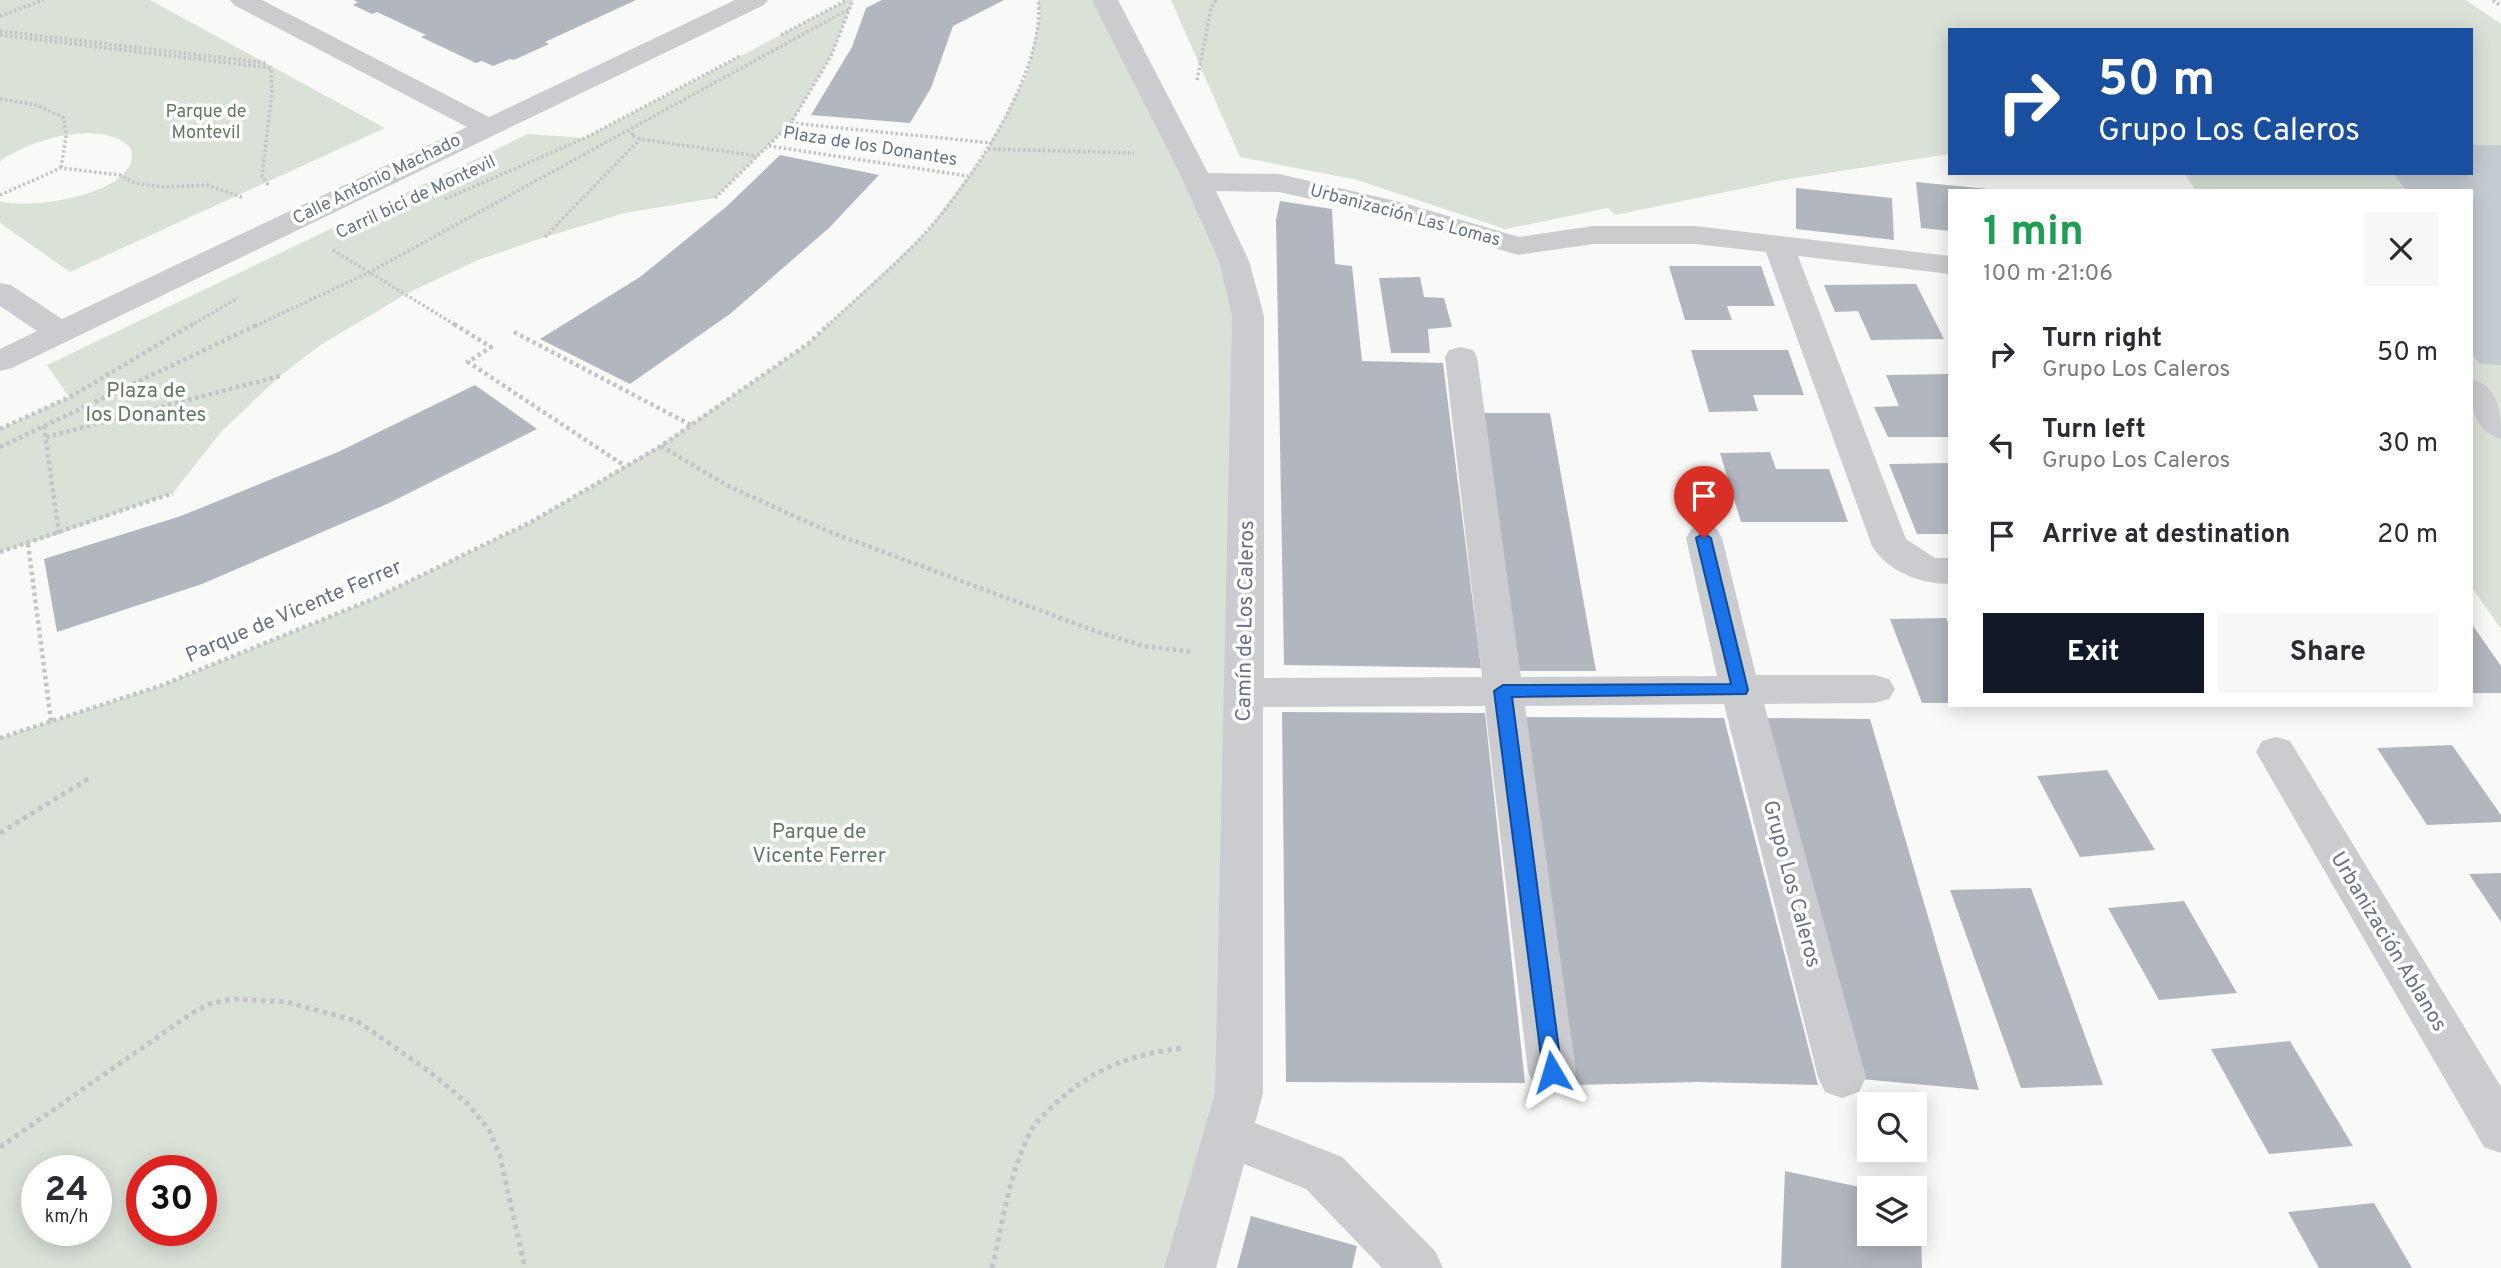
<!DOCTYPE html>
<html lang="en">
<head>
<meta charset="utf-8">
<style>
  body { margin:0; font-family:Overpass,sans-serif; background:#f7f7f7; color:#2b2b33; height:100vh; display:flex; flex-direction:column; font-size:26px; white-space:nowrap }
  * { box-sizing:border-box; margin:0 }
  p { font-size:23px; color:#7c7c81 }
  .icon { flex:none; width:38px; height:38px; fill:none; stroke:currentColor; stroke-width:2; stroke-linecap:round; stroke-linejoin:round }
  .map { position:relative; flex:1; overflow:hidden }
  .drawer { position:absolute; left:1948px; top:189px; width:525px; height:518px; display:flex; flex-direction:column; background:#fff; border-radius:0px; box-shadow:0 4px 18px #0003 }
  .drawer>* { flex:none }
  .top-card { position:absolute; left:1948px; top:28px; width:525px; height:147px; border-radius:0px; box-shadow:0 4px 18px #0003; background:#1a4fa0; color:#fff; overflow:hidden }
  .controls { position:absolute; left:1857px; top:1092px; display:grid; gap:14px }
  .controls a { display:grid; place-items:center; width:70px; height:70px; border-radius:0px; background:#fff; box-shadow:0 4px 18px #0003; font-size:35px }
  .speed { position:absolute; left:21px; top:1155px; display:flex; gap:14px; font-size:35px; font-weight:700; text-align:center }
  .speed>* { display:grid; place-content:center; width:91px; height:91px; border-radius:50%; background:#fff; box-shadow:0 4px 18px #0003; line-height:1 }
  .speed small { font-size:18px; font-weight:400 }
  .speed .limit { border:10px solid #d22; background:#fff; color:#111 }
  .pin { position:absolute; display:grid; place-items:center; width:60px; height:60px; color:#fff; margin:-72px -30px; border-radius:50% 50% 50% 0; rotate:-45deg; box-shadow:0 0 7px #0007 }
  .pin .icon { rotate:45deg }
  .me { position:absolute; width:77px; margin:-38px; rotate:353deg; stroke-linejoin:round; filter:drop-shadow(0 0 5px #0008) }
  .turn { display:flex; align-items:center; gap:24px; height:147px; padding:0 35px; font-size:32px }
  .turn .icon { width:91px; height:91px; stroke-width:2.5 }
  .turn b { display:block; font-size:49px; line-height:60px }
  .round { display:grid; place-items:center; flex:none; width:74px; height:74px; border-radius:0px; background:#f7f7f7 }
  .head { display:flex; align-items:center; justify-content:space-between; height:119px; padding:0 35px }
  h1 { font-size:42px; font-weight:700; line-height:52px; color:#1e9e55 }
  .cta { display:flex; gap:14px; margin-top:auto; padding:14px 35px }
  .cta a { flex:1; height:80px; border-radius:0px; background:#111827; color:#fff; font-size:28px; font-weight:700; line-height:80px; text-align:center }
  .cta a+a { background:#f7f7f7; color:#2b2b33 }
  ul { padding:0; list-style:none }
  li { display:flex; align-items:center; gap:21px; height:91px; padding:0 35px }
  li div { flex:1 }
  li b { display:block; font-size:26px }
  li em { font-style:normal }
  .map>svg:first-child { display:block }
  .green { fill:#dae2d8; fill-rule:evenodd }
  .water { fill:#c4cbd1 }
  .building { fill:#b2b7bf }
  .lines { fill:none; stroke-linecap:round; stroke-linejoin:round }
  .path-far2 { stroke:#c3c4c7; stroke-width:3.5; stroke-dasharray:2.5 2.5; stroke-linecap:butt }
  .path-far1 { stroke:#c3c4c7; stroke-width:4.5; stroke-dasharray:3.5 3.5; stroke-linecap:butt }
  .path { stroke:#c3c4c7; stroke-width:5; stroke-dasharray:4.5 4.5; stroke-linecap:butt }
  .lane { fill:#caccd0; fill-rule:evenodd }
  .street { fill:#caccd0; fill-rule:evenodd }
  .route { fill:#1a73e8; stroke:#114b97; stroke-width:2 }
  .labels { text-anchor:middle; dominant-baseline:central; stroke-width:7; stroke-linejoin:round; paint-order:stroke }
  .far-park-label { font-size:18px; fill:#637a63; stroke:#fff }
  .far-street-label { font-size:18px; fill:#687389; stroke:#fff }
  .park-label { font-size:21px; fill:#637a63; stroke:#fff }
  .street-label { font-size:21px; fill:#687389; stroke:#fff }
</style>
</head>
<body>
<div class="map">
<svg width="2501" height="1268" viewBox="0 0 2501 1268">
  <rect width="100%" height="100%" fill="#f9faf7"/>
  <g class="green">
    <path d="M0 0H150L385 128 70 272 0 223V201C28 210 134 195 132 154 131 146 125 142 118 139 83 124 30 141 0 161Z"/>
    <path d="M847 0H853L831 56 791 123 715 198 625 213 545 237 478 260 406 294 319 346 280 376 221 432 173 493 59 534 0 552V429L69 397 47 365 528 134 585 138Z"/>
    <path d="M1038 0H1105L1234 261 1239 1093 1190 1268H0V738L160 686 373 599 531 522 661 445 809 343 928 230 988 149 1027 74 1040 16ZM37 1171H96V1230H37ZM142 1171H201V1230H142Z"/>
    <path d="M1171 0H2466L2501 24V629L2471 586V191H2196L2184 173H2471V30H1950L1949 154 1784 180 1615 215 1608 208 1505 229 1357 180 1240 157Z"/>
  </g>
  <path class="water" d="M2471 145H2501V365L2480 364 2471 353V191H2407L2393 173H2471Z"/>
  <g class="building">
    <path d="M353 0H636L545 42 549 44 514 60 510 59 493 66 482 61 476 63 421 37 426 35 377 12 372 14 353 5 358 2Z"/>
    <path d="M882 0H1004L953 26 931 88 910 123 811 115 852 47 866 8Z"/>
    <path d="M780 155 879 175 829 228 730 314 630 384 540 339 640 277 726 207Z"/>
    <path d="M1916 182 1988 189V191H1950V231L1921 228Z"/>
    <path d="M1796 188 1892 198 1894 240 1796 229Z"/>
    <path d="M1280 201 1332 209 1335 264 1352 266 1362 361 1443 363 1481 668 1284 665 1276 220Z"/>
    <path d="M1669 266H1761L1775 306H1727L1732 320H1685Z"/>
    <path d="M1420 277 1424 297 1444 298 1452 327 1428 329 1430 353H1391L1379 278Z"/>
    <path d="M1916 284 1944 339 1871 340 1858 311 1835 312 1824 285Z"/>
    <path d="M1691 350H1788L1804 395H1753L1758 411 1709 412Z"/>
    <path d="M1950 374V437H1888L1874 407 1899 406 1886 375Z"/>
    <path d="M475 385 537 429 387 504 202 584 57 632 44 559 181 516 338 452Z"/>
    <path d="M1482 413H1550L1596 671H1517Z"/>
    <path d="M1770 452 1776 469H1829L1848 522H1741L1720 453Z"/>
    <path d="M1950 463V534H1917L1889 464Z"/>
    <path d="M1946 618 1950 628V703H1922L1890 619Z"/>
    <path d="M2471 623 2501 666V693H2471Z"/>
    <path d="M1282 712 1485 713 1525 1083 1286 1082Z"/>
    <path d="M1520 717 1724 718 1818 1085 1698 1082 1575 1085Z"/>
    <path d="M1765 718 1870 719 1979 1090 1861 1079Z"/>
    <path d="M2452 745 2501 815V822L2427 825 2377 748Z"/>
    <path d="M2107 770 2155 850 2080 857 2037 776Z"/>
    <path d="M2501 873V922L2469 874Z"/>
    <path d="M2031 888 2103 1085 2021 1088 1950 890Z"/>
    <path d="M2184 901 2237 993 2159 1000 2108 908Z"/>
    <path d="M2290 1041 2353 1146 2269 1154 2211 1049Z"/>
    <path d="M1785 1171 1869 1189V1234H1914V1198L1920 1199 1922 1268H1781Z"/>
    <path d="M2374 1203 2412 1268H2319L2288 1212Z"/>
    <path d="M1251 1216 1357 1246 1352 1268H1237Z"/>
  </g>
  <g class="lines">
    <g class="path-far2">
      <path d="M2493 0 2501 6"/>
      <path d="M0 16 44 0"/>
      <path d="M0 31 266 63"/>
      <path d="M0 35 271 68 272 93 262 176 269 186"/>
      <path d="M781 35 847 0"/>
      <path d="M1197 80 1211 9 1216 0"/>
      <path d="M0 99 37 105 64 118 66 136 61 168"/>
      <path d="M791 123 992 143"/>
      <path d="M633 133 631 135 640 139 757 156"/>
      <path d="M769 146 968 176"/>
      <path d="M988 149 1134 153"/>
      <path d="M0 195 61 168 120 175 135 183 163 187 207 185 244 198"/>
      <path d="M715 198 791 123 831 56 853 0"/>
      <path d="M445 199 585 138 742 55"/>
      <path d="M545 237 640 139"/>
      <path d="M333 250 457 326"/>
      <path d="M190 326 238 298"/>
      <path d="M255 326 370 272 849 9"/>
      <path d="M827 326C860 295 897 265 927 231 972 181 1047 68 1038 0"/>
    </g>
    <g class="path-far1">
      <path d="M454 324 491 347 468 362 625 466"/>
      <path d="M514 332 691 425"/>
      <path d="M44 426 59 534"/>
      <path d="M0 429 70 397 193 324"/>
      <path d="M46 437 280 376"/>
      <path d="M661 446 728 486 830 532 1098 632 1143 646 1193 652"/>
      <path d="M0 447 259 324"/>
      <path d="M28 544 51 721"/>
      <path d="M0 552 173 493"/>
      <path d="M0 738 160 686 373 599 531 522 661 446 809 343 829 324"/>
    </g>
    <g class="path">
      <path d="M0 833 91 777"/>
      <path d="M0 1147 192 1013 209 1004 232 999 286 1002 357 1021 430 1072 468 1104 489 1130 500 1156 525 1268"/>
      <path d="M992 1268C1003 1222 1009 1171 1032 1129 1037 1120 1046 1113 1054 1105 1091 1069 1132 1054 1183 1048"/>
    </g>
    <path class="lane" d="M2471 379C2500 386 2501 414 2501 439 2472 431 2471 403 2471 379Z"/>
    <g class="street">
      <path d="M230 0H262L489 117 735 0H768L764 5 12 368 0 371V349L37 331 0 306V283L11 285 62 319 467 127 234 5Z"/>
      <path d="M1092 0H1118L1208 173 1279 174 1404 203 1519 237 1593 226H1695L1950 256V274L1798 256 1906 539 1935 558H1950V584C1921 584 1888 572 1872 546L1766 252 1695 244H1593L1518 255 1387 216 1279 192 1216 191 1249 261 1264 316V678L1482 677 1445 357 1449 350 1461 347 1473 350 1477 357 1521 677 1717 676 1686 538 1691 529 1704 526 1717 529 1722 538 1756 675H1875L1889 679 1895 689 1889 699 1875 703 1764 704 1866 1077 1859 1092 1842 1098 1825 1092 1818 1077 1724 704 1525 706 1576 1072 1569 1087 1552 1093 1535 1087 1528 1072 1485 706 1263 707V1093L1255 1123 1342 1157 1435 1251 1443 1268H1382L1306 1189 1244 1164 1216 1268H1164L1215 1093 1232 316 1219 261 1180 174Z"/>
      <path d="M2276 737 2290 741 2501 1087V1153L2484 1147 2256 752 2262 741Z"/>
    </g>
  </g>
  <path class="route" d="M1704 533 1711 538 1748 690 1746 694 1512 697 1562 1072 1559 1078 1552 1081 1545 1078 1543 1072 1494 691 1503 685 1731 684 1696 538Z"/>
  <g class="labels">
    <g class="far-park-label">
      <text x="206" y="112">Parque de<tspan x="206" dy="21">Montevil</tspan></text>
    </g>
    <g class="far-street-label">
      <text transform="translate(870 147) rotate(9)">Plaza de los Donantes</text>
      <text transform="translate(377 180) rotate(-26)">Calle Antonio Machado</text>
      <text transform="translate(416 198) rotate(-25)">Carril bici de Montevil</text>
      <text transform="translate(1405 216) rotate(15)">Urbanización Las Lomas</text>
    </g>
    <g class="park-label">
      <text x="146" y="391">Plaza de<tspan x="146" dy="24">los Donantes</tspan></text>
      <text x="819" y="832">Parque de<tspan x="819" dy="24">Vicente Ferrer</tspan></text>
    </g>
    <g class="street-label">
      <text transform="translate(294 612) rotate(-23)">Parque de Vicente Ferrer</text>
      <text transform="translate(1246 621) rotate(-89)">Camín de Los Caleros</text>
      <text transform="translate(1791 884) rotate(75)">Grupo Los Caleros</text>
      <text transform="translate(2388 942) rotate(59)">Urbanización Ablanos</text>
    </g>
  </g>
</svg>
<div class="controls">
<a><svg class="icon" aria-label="search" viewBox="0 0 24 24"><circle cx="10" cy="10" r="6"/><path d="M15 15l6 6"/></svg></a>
<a><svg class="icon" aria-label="layers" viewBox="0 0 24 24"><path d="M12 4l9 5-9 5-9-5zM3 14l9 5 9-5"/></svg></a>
</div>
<div class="speed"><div>24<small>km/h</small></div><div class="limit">30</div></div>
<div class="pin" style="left:1704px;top:538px;background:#d93025"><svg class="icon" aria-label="arrive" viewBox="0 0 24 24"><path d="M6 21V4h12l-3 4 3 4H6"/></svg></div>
<svg class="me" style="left:1552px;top:1072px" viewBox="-20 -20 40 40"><path d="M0-17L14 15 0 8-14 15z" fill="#1a73e8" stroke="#fff" stroke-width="4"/></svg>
<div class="top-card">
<div class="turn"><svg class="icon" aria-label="right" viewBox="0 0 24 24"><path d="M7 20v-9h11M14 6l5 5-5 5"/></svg><div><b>50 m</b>Grupo Los Caleros</div></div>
</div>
<section class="drawer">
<div class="head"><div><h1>1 min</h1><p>100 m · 21:06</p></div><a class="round"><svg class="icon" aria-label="close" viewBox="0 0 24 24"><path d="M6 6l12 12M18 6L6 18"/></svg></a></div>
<ul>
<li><svg class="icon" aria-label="right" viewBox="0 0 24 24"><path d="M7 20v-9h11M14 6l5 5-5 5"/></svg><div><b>Turn right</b><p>Grupo Los Caleros</p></div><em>50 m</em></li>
<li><svg class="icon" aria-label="left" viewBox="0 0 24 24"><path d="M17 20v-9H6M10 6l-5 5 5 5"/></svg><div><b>Turn left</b><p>Grupo Los Caleros</p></div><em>30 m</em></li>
<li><svg class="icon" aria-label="arrive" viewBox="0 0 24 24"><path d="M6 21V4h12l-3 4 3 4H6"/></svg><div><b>Arrive at destination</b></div><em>20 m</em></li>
</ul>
<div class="cta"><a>Exit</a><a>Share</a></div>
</section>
</div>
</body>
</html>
